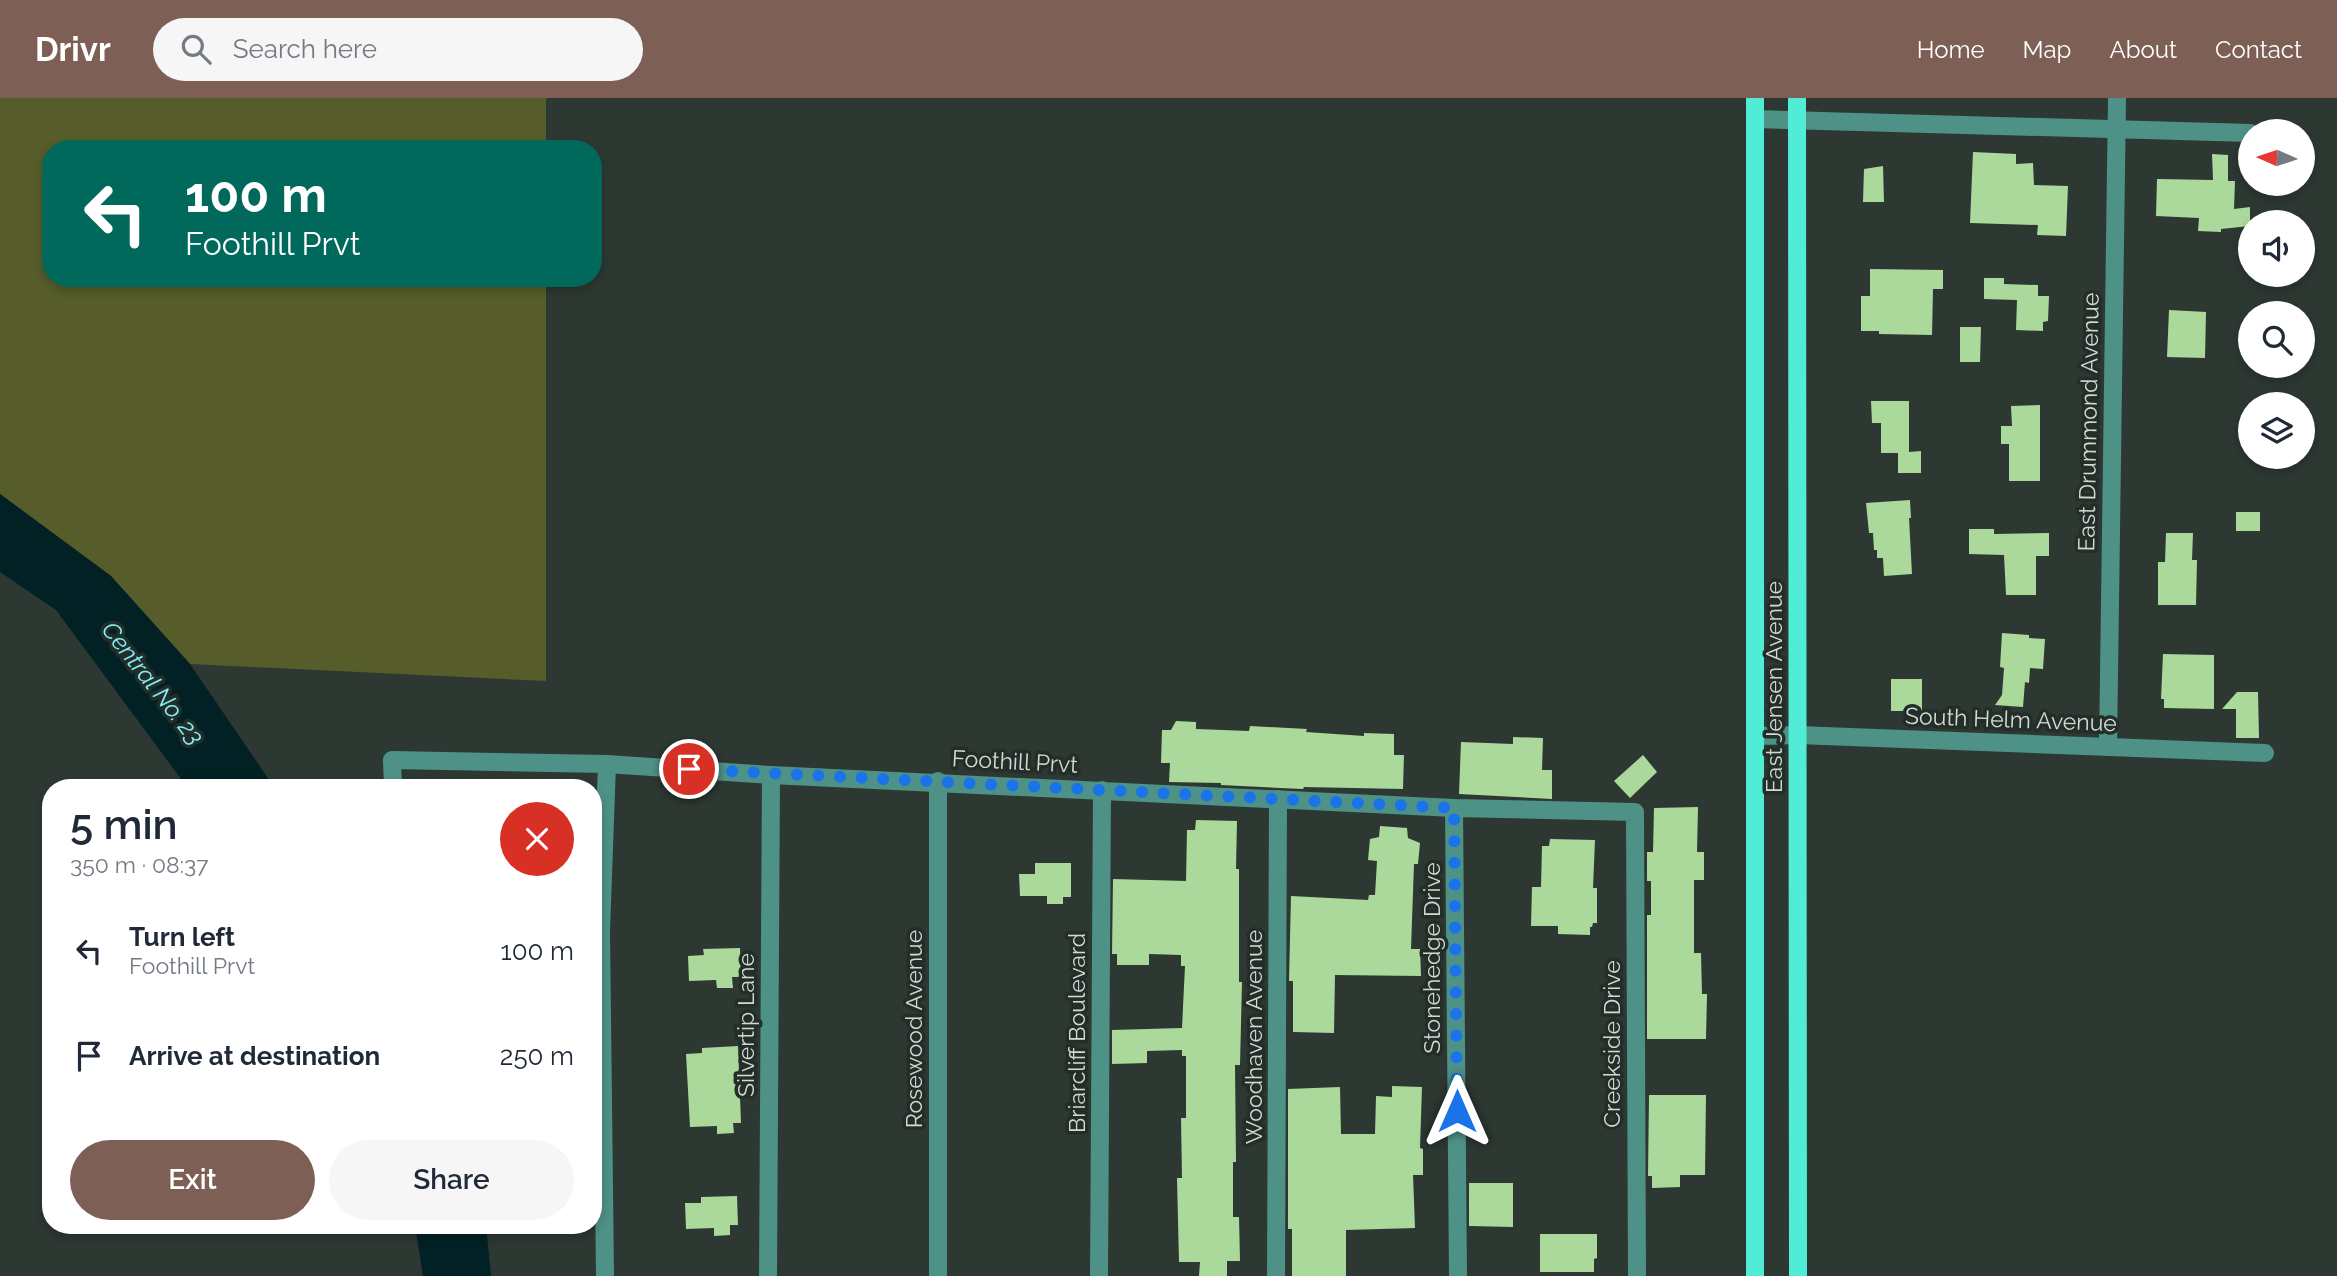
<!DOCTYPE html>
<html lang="en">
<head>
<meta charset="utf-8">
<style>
  body { margin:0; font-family:Raleway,sans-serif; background:#f6f6f7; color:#1f2937; height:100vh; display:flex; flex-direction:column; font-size:26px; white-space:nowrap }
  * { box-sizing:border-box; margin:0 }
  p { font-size:23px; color:#747a83 }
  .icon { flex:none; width:38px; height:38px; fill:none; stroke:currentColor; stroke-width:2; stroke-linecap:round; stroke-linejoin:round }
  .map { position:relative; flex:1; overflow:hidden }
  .panel { position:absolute; left:42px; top:681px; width:560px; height:455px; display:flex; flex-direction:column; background:#fff; border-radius:28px; box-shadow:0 4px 10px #0003 }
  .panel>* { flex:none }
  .top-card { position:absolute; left:42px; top:42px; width:560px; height:147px; border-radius:28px; box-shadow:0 4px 10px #0003; background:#00695c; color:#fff; overflow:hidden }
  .needle { width:46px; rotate:273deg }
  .buttons { position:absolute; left:2238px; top:21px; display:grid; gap:14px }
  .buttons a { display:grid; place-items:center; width:77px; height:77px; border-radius:50%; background:#fff; box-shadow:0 4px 10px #0003; font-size:35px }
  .pin { position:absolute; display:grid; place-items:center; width:60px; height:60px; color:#fff; margin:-30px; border:4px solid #fff; border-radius:50%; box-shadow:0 2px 7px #0007 }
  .me { position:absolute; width:77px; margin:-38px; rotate:0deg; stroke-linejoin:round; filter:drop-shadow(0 0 5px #0008) }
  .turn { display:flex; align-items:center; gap:24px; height:147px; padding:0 28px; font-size:32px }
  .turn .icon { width:91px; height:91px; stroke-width:2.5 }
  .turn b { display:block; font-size:49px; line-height:60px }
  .round { display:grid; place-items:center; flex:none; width:74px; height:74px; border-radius:37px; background:#f6f6f7 }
  .headline { display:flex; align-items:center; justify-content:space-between; height:119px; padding:0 28px }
  h1 { font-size:42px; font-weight:600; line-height:52px }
  .button { display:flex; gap:14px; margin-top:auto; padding:14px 28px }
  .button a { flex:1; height:80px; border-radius:42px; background:#7d5f55; color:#fff; font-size:28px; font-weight:600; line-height:80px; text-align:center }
  .button a+a { background:#f6f6f7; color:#1f2937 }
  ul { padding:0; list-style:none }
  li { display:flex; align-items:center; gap:21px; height:105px; padding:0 28px }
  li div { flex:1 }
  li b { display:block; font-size:26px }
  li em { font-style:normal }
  header { display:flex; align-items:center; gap:42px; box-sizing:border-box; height:98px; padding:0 35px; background:#7d5f55; color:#fff }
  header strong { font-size:33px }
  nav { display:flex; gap:38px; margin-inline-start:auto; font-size:24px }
  .search { width:490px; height:63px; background:#f6f6f7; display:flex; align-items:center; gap:18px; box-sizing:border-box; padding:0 24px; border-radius:38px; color:#747a83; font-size:26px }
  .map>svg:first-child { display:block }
  .green { fill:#565d2a }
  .water { fill:#012125 }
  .building { fill:#abd99c }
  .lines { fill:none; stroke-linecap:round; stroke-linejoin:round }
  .minor { stroke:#4e9187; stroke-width:18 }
  .major { stroke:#51ecd8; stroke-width:18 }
  .route { stroke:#1a73e8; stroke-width:12; stroke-dasharray:0 21.6 }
  .labels { text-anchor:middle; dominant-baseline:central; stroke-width:7; stroke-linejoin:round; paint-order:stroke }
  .street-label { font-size:23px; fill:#d2d9d5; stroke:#232e28 }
  .water-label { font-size:24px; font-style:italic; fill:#83eefa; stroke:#232e28 }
</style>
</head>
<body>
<header>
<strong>Drivr</strong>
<div class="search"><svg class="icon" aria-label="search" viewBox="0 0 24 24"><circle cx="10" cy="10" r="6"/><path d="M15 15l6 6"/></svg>Search here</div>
<nav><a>Home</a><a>Map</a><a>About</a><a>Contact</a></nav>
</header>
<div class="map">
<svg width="2337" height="1178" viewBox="0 0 2337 1178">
  <rect width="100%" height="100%" fill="#2d3832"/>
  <path class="green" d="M0 0H546V51H51V180H546V583L190 566 111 478 0 396Z"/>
  <g class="water">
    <path d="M0 396 111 478 190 566 274 689H187L56 512 0 474Z"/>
    <path d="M415 1127H486L491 1178H423Z"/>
  </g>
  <g class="building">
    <path d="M1973 54 2016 56V66L2033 65 2034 87 2068 88 2066 138 2037 137 2038 127 1970 125Z"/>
    <path d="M2212 56 2228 57V83H2235L2234 111 2250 109V128L2221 131V134L2198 133 2199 120 2156 118 2157 81 2213 82Z"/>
    <path d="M1883 68 1884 104H1863L1864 71Z"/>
    <path d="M1870 171 1943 172V191H1933L1932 237 1879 236V233H1861V198H1870Z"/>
    <path d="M1984 180H2004V186L2038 187V198H2049L2048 223 2043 224V233L2016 232 2017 202 1984 201Z"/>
    <path d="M2169 212 2206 214 2205 260 2167 259Z"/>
    <path d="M1960 229H1981L1980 264H1960Z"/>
    <path d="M1871 303H1909V354L1921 353V375H1898V355H1881V325H1872Z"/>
    <path d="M2040 307V383H2009V346H2001V328H2012L2011 308Z"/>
    <path d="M1910 402 1911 420H1909L1912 476 1884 478 1883 460H1877V452H1874L1873 435H1869L1866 405Z"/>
    <rect x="2236" y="414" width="24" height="19"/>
    <path d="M1969 431H1994V436L2049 435V458H2036V497H2006L2004 457 1969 456Z"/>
    <path d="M2166 435H2193L2192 462H2197L2196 507H2158V464H2165Z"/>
    <path d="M2002 535 2029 537V540L2045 541 2043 571 2030 570 2029 585 2025 584 2023 609 1995 607 2002 597 2004 570 2000 569Z"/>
    <path d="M2163 556 2214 557V611L2164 610V601H2161Z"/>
    <rect x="1891" y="581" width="31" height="32"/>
    <path d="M2237 594H2258L2259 640H2236V611H2222Z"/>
    <path d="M1176 623 1196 624V631L1249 633 1250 628 1307 631 1306 634 1364 638V635L1394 636V657H1404L1403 691 1304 689 1303 691 1221 687V685L1169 684 1170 665H1161L1162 632H1171Z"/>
    <path d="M1513 639 1543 640 1542 672H1552V701L1459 696 1461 644 1513 646Z"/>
    <path d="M1643 657 1657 674 1630 700 1614 683Z"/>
    <path d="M1698 709 1697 754H1704V782H1694V855H1701L1702 896H1707L1706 941H1647V817H1651V783H1647V754H1653L1654 710Z"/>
    <path d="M1196 722 1237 723 1236 771H1239V884H1242L1240 967H1235L1236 1064H1233V1119H1239L1240 1163H1227V1178H1199L1200 1164H1179L1177 1080H1182L1181 1020H1186V958H1182V952L1147 953V965L1112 966V932L1182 930 1185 868H1181V857L1149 856V867H1117V856H1112L1113 781 1186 783 1187 732H1195Z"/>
    <path d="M1380 728 1407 730 1408 740 1420 745 1418 766H1414L1411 851H1420L1421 878 1335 877 1334 935 1293 934V883H1289L1291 798 1368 802 1369 797H1375L1377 763 1368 762 1370 741 1379 739Z"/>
    <path d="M1550 741 1595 742 1593 790H1597V825H1593L1592 829H1590V837L1558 836V828H1531L1532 789H1541L1542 748H1549Z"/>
    <path d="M1035 765H1071V799H1063V806H1047V798H1020L1019 776H1035Z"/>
    <path d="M740 850 741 879H732L733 890H717L716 882 689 883 688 858 704 857 703 851Z"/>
    <path d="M738 948 741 1025H733L734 1035 717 1036V1028L690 1029 686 956 702 955V950Z"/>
    <path d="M1392 988 1422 989 1420 1050 1423 1051V1077H1413L1415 1130 1346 1132V1178H1292V1131H1288V991L1340 989 1341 1036H1375L1376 998 1392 999Z"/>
    <path d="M1649 997H1706L1705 1077H1680V1089L1652 1090V1078H1648Z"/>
    <path d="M1469 1085H1513V1129L1469 1128Z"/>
    <path d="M737 1098 738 1127H730V1137L714 1138V1130L686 1131 685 1105H701V1099Z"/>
    <path d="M1540 1136H1597V1160L1594 1161V1174H1540Z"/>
  </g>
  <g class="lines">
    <g class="minor">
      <path d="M1755 21 2250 35"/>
      <path d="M1755 638 1798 637 2265 655"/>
      <path d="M2108 649 2117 0"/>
      <path d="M938 683V1178"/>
      <path d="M393 690 392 662 607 666 771 677 1454 710 1635 714 1637 1178"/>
      <path d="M1454 710 1458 1178"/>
      <path d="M605 1178 601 833 607 666"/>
      <path d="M768 1178 771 677"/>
      <path d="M1099 1178 1102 692"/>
      <path d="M1276 1178 1278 701"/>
    </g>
    <g class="major">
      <path d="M1797 0 1798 1178"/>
      <path d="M1755 1178V0"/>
    </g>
  </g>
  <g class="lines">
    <path class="route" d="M689 671 1454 710 1457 1013"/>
  </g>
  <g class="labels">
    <g class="street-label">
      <text transform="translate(2088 324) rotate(-89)">East Drummond Avenue</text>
      <text transform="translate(1773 589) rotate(-90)">East Jensen Avenue</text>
      <text transform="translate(2011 621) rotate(2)">South Helm Avenue</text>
      <text transform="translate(1015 663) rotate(3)">Foothill Prvt</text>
      <text transform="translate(1431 860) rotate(-90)">Stonehedge Drive</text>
      <text transform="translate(745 927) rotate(-90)">Silvertip Lane</text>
      <text transform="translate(913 931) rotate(-90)">Rosewood Avenue</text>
      <text transform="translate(1076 935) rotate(-90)">Briarcliff Boulevard</text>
      <text transform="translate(1253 939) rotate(-90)">Woodhaven Avenue</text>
      <text transform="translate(1611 946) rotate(-90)">Creekside Drive</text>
    </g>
    <g class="water-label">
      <text transform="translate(153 585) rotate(52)">Central No. 23</text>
    </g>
  </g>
</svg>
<div class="buttons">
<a><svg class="needle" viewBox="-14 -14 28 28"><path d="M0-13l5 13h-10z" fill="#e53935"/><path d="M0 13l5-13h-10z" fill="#747a83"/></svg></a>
<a><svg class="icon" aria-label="sound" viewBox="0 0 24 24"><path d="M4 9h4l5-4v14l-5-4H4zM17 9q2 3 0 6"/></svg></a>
<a><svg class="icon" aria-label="search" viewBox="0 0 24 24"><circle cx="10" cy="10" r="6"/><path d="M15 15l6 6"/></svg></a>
<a><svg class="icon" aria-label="layers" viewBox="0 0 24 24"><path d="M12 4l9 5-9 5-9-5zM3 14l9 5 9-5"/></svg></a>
</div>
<div class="pin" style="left:689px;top:671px;background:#d93025"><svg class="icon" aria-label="arrive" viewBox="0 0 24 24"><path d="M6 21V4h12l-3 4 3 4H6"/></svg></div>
<svg class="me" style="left:1457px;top:1013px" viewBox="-20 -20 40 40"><path d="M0-17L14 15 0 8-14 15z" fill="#1a73e8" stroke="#fff" stroke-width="4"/></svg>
<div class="top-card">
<div class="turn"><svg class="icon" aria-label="left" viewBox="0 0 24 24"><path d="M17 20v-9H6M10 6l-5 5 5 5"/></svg><div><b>100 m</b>Foothill Prvt</div></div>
</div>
<section class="panel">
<div class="headline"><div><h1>5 min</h1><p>350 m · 08:37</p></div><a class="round" style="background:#d93025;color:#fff"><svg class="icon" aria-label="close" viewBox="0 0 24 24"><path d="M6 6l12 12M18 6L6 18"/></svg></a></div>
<ul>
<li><svg class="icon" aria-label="left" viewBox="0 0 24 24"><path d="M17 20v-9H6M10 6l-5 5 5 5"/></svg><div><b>Turn left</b><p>Foothill Prvt</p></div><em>100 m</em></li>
<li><svg class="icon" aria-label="arrive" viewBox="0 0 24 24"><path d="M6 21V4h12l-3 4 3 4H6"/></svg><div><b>Arrive at destination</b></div><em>250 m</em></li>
</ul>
<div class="button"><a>Exit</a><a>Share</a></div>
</section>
</div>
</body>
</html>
